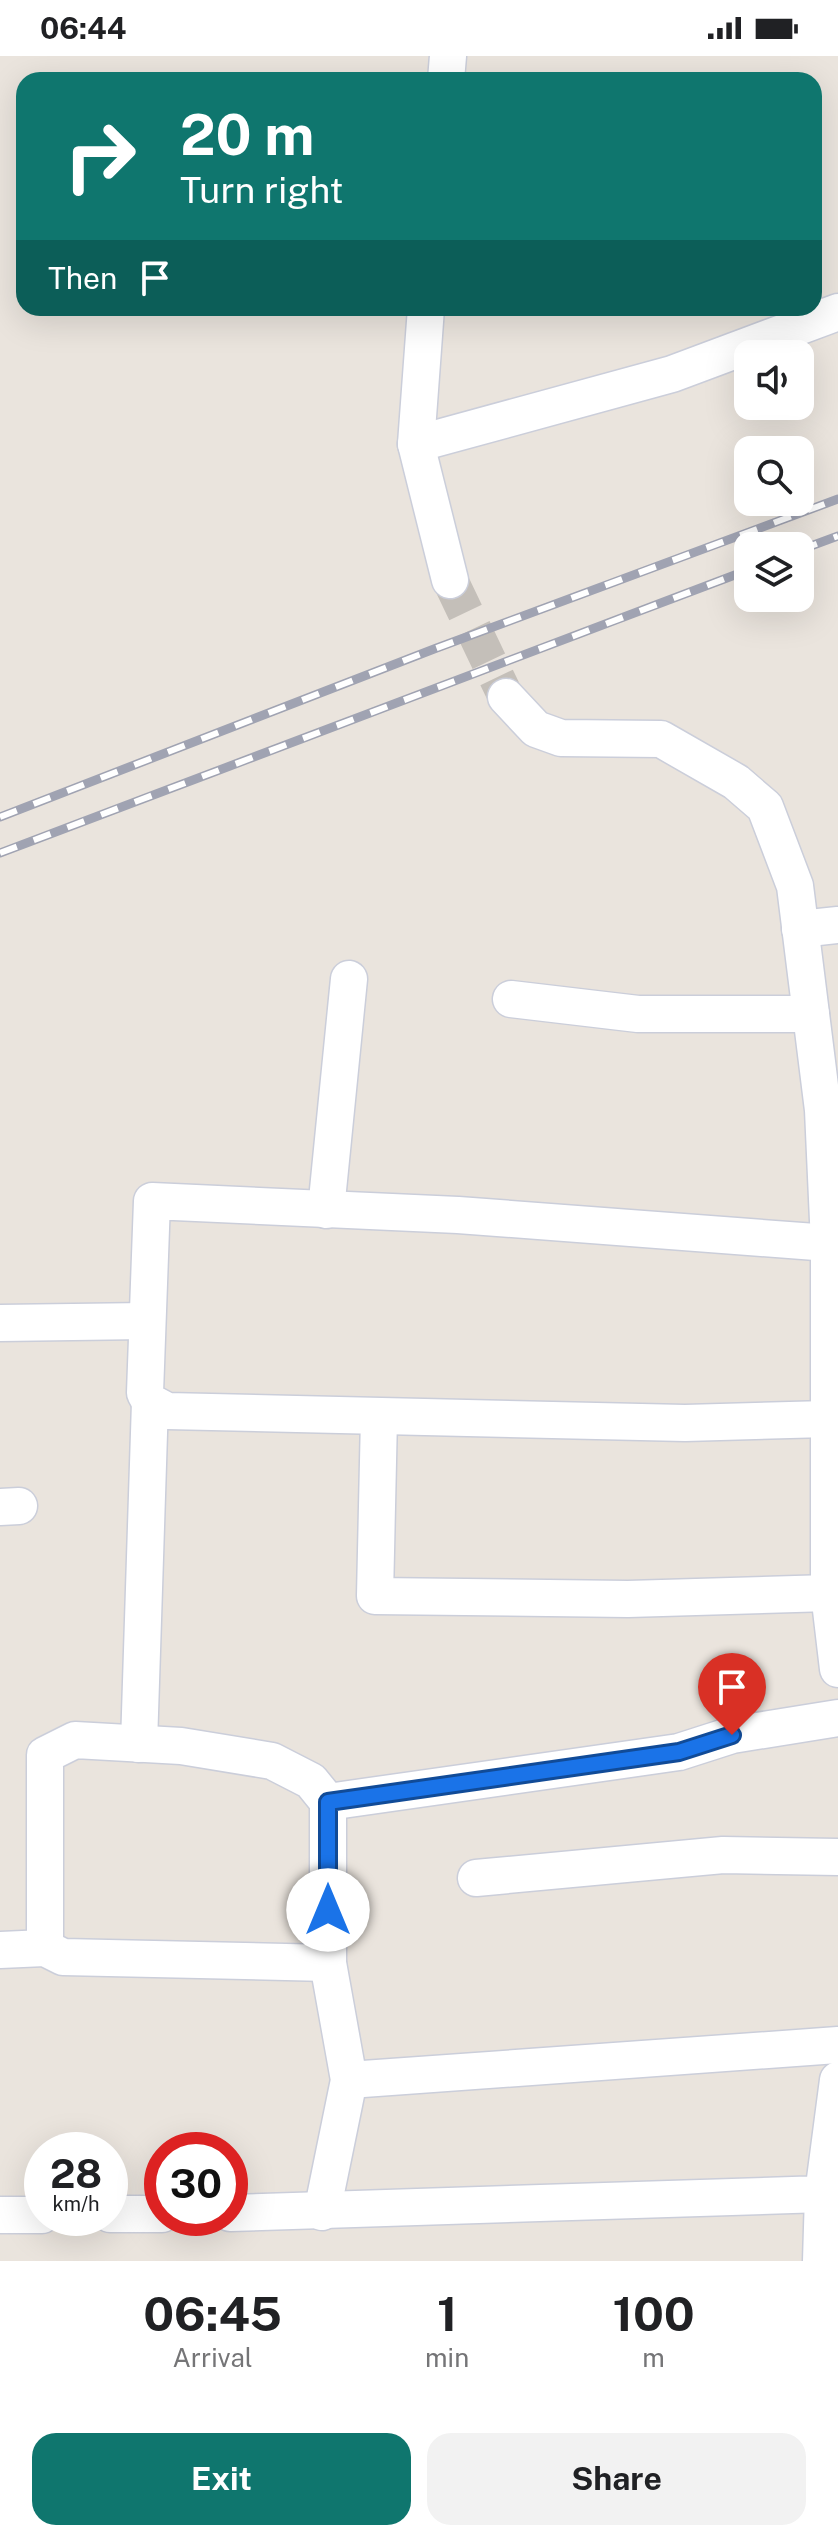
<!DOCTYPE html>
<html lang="en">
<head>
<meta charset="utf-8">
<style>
  body { margin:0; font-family:"Public Sans",sans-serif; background:#f2f2f2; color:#202124; height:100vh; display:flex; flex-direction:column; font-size:30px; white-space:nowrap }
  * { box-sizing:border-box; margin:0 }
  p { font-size:26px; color:#757577 }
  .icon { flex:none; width:44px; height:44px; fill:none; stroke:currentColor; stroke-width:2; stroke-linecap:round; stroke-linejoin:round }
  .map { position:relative; height:2205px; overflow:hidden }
  .drawer { display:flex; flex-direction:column; background:#fff; flex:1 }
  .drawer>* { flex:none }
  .top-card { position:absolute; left:16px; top:16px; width:806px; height:244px; border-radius:24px; box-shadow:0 8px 32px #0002; background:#0f766e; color:#fff; overflow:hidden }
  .fabs { position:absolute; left:734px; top:284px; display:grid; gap:16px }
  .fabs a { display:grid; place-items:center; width:80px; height:80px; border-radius:16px; background:#fff; box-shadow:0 8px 32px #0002; font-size:40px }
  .speed { position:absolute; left:24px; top:2076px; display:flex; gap:16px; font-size:40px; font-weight:700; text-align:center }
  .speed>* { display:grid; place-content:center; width:104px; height:104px; border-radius:50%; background:#fff; box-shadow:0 8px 32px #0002; line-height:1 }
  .speed small { font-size:20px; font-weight:400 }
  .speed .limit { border:12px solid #d22; background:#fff; color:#111 }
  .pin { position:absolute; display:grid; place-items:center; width:68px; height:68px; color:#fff; margin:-82px -34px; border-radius:50% 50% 50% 0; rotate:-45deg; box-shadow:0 0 8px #0007 }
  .pin .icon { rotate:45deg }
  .me { position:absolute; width:88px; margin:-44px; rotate:0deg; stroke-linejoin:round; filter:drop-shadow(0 0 6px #0008) }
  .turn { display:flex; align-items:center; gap:28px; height:168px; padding:0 32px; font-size:36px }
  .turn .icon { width:104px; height:104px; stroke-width:2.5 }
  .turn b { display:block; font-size:56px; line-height:68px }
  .then { display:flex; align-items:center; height:76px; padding:0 32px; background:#0003; gap:16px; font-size:30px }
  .eta { display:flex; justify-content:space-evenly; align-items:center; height:136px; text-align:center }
  .eta b { font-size:48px; font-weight:700; line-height:56px }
  .primary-button { display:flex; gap:16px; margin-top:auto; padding:16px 32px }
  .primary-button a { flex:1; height:92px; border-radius:24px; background:#0f766e; color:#fff; font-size:32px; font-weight:700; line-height:92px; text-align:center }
  .primary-button a+a { background:#f2f2f2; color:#202124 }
  .status { display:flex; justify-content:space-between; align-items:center; height:56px; padding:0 40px; background:#fff; direction:ltr }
  .status svg { height:22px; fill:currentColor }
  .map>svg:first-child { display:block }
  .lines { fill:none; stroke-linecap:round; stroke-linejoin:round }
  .street-tunnel { stroke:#c4bfb9; stroke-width:36; stroke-dasharray:36 18; stroke-linecap:butt }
  .street-casing { stroke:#cbceda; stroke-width:39 }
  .street { stroke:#fff; stroke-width:36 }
  .rail-casing { stroke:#a0a3b2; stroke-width:9 }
  .rail { stroke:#fff; stroke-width:6; stroke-dasharray:18; stroke-linecap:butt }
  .route-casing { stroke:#114b97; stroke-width:20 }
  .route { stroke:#1a73e8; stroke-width:14 }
</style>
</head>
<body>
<div class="status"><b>06:44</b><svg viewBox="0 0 49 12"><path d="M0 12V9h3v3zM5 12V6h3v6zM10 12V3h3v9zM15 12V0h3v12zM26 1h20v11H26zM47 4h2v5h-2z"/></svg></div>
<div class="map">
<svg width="838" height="2205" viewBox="0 0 838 2205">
  <rect width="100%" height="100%" fill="#eae4dd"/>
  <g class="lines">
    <path class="street-tunnel" d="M450 524 506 641"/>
    <defs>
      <g id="street">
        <path d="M446 24 448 0"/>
        <path d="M426 252 416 388 450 524"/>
        <path d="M416 388 672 318 838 256"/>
        <path d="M506 641 536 673 561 682 661 683 736 726 765 751 795 830 823 1054 829 1187V1537L838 1613"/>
        <path d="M800 873 838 869"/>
        <path d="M511 943 638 958H811"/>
        <path d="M326 1154 349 923"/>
        <path d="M0 1267 146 1265"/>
        <path d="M379 1361 375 1540 628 1543 829 1537"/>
        <path d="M827 1363 685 1367 167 1355 150 1346 145 1337 152 1145 458 1159 829 1187"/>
        <path d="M0 1451 19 1450"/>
        <path d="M139 1688 150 1346"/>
        <path d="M328 1746 679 1696 732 1679 838 1662"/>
        <path d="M476 1822 723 1799 838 1801"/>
        <path d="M45 1892V1699L75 1684 181 1690 272 1705 311 1725 328 1746V1907L349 2024 322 2156"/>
        <path d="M0 1894 45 1892 63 1901 328 1907"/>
        <path d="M349 2024 838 1989"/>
        <path d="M230 2157 823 2138 838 2024"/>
        <path d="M110 2158H162"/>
        <path d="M0 2159H42"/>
        <path d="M821 2205 823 2138"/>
      </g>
    </defs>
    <use href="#street" class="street-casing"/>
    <use href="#street" class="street"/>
    <defs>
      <g id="rail">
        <path d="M800 494 838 480"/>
        <path d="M0 761 434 593 838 443"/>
        <path d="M0 797 748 514"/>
      </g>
    </defs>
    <use href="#rail" class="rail-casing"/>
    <use href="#rail" class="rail"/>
  </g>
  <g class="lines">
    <defs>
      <path id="route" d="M328 1854V1746L679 1696 732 1679"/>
    </defs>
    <use href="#route" class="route-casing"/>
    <use href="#route" class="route"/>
  </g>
</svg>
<div class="fabs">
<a><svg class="icon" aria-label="sound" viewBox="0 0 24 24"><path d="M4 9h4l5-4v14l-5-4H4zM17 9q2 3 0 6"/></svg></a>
<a><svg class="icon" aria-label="search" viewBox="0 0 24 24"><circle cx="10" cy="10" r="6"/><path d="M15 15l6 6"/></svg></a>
<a><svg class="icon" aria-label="layers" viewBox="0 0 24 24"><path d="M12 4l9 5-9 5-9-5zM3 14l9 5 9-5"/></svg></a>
</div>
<div class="speed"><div>28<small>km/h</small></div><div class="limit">30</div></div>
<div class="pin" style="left:732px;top:1679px;background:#d93025"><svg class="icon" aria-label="arrive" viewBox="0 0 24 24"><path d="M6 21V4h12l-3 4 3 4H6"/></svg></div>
<svg class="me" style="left:328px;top:1854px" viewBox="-20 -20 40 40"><circle r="19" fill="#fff"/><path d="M0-13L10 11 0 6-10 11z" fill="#1a73e8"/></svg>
<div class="top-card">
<div class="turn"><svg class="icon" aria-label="right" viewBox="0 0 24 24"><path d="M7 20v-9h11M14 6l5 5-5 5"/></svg><div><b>20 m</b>Turn right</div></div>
<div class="then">Then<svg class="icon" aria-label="arrive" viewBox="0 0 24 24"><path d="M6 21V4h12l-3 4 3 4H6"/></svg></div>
</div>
</div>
<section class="drawer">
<div class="eta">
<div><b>06:45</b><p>Arrival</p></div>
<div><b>1</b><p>min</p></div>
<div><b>100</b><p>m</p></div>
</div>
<div class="primary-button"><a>Exit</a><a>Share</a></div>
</section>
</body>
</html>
